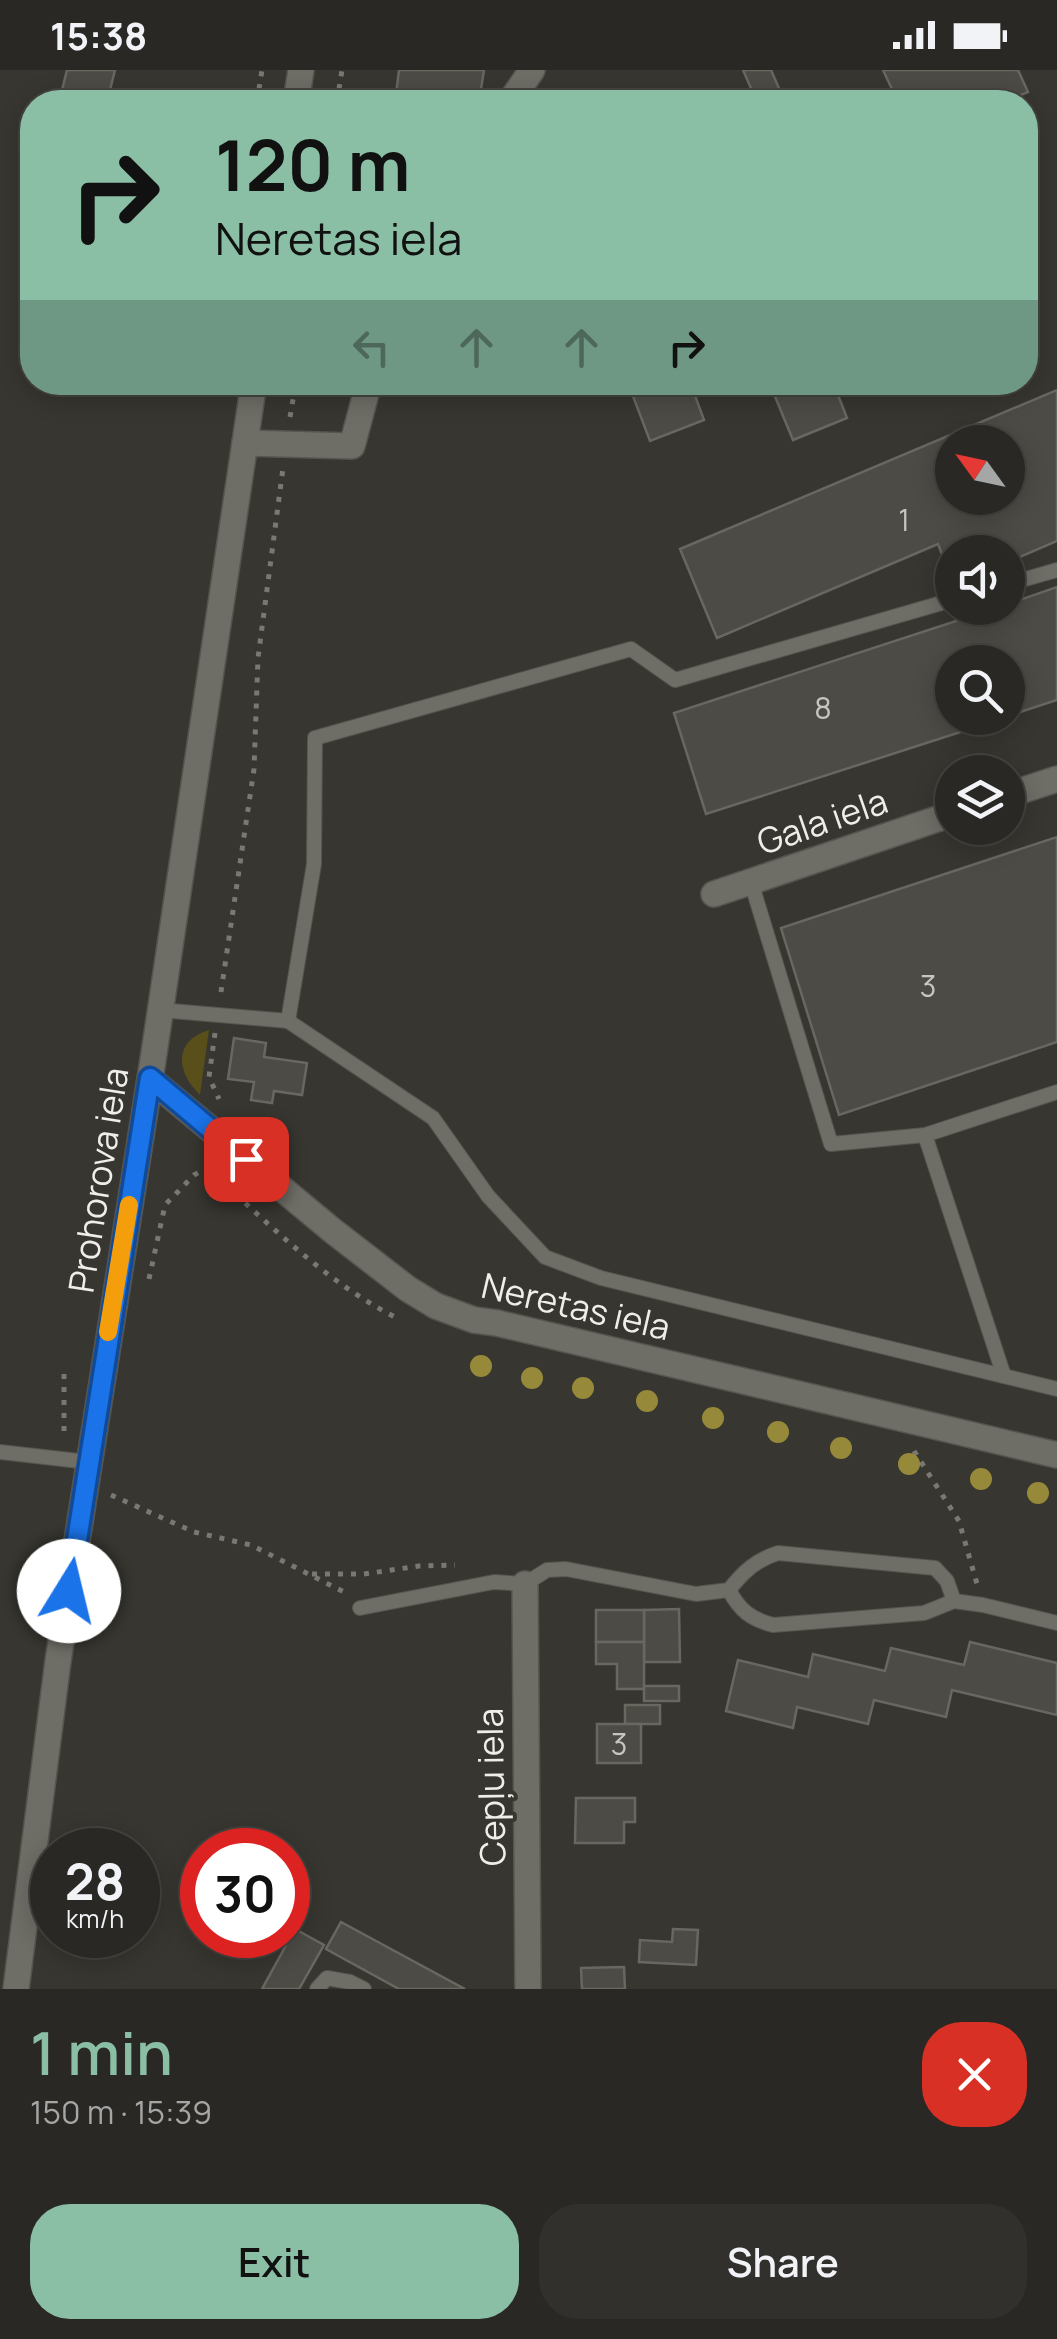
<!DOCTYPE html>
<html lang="en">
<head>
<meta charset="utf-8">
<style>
  body { margin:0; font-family:Manrope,sans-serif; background:#31302c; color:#f1f3f6; height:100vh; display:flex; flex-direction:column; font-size:38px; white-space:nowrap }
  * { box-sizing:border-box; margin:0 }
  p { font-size:32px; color:#a5a6a6 }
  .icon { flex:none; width:55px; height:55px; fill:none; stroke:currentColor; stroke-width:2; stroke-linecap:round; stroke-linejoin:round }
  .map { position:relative; height:1919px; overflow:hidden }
  .details { display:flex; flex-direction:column; background:#292824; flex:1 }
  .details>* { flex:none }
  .guide { position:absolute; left:20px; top:20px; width:1018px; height:305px; border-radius:40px; box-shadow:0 5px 25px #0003,0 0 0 2px #454441; background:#8abfa5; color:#111; overflow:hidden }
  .needle { width:65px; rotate:303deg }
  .buttons { position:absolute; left:935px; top:355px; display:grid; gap:20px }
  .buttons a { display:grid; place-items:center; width:90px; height:90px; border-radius:50%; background:#292824; box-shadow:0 5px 25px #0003,0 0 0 2px #454441; font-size:50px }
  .speed { position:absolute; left:30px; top:1758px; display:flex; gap:20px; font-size:50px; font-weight:700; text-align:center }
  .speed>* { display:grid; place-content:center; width:130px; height:130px; border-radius:50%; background:#292824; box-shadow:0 5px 25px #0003,0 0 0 2px #454441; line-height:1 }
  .speed small { font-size:25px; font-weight:400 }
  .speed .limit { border:15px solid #d22; background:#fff; color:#111 }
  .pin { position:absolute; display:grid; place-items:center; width:85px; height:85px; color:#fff; margin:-42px; border-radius:20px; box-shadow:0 5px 15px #0006 }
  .me { position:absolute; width:110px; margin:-55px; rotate:9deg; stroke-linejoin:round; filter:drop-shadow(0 0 8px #0008) }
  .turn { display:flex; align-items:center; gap:35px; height:210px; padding:0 30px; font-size:45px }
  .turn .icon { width:130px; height:130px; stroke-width:2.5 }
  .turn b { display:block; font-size:70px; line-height:85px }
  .lanes { display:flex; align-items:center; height:95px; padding:0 30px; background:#0003; justify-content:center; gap:50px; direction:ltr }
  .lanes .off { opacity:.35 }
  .round { display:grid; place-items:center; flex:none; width:105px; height:105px; border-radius:40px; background:#31302c }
  .overview { display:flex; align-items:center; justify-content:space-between; height:170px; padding:0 30px }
  h1 { font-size:60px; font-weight:600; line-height:75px; color:#8abfa5 }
  .cta { display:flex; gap:20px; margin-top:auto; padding:20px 30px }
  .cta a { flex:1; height:115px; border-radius:40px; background:#8abfa5; color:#111; font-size:40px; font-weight:600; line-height:115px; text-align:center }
  .cta a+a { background:#31302c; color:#f1f3f6 }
  .status { display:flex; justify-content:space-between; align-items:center; height:70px; padding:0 50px; background:#292824; direction:ltr }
  .status svg { height:28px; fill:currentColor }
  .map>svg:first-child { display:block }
  .green { fill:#584f1a }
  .building { fill:#4c4b45; stroke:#686760; stroke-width:2.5; fill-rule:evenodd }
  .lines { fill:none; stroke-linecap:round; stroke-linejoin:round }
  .lane-casing { stroke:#55544f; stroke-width:16 }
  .street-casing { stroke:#55544f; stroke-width:28 }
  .path { stroke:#797873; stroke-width:5; stroke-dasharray:5 8; stroke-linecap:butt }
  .lane { stroke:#6e6d66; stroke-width:14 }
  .street { stroke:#6e6d66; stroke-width:25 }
  .tree { fill:#968a3a }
  .route-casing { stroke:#114b97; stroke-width:25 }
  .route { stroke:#1a73e8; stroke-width:18 }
  .slow { stroke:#f59e0b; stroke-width:18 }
  .labels { text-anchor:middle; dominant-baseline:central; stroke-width:8; stroke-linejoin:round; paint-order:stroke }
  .number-label { font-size:30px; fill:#c6c5c1 }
  .street-label { font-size:35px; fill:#efeeea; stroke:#373630 }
</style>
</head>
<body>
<div class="status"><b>15:38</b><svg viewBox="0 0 49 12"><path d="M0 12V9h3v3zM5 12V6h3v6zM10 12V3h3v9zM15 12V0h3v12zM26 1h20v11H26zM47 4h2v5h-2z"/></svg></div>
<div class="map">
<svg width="1057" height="1919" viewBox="0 0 1057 1919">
  <rect width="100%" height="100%" fill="#373630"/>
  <path class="green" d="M209 960 200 1025C176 1002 173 971 209 960Z"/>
  <g class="building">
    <path d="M67 0H115L107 32 62 20Z"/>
    <path d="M399 0H484L479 32H395Z"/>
    <path d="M743 0H771L785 32H757Z"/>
    <path d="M883 0H1018L1028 22 1004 32H898Z"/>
    <path d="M690 312 704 350 650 371 628 313Z"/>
    <path d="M769 312H833L847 348 793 370Z"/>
    <path d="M1057 320V471L1008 492V482H952V510L938 474 717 568 680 479ZM952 372H1008V428H952Z"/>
    <path d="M1057 517V630L1008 646V592H952V648H1004L706 744 674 643 996 538H1008V534Z"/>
    <path d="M1057 767V972L839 1045 781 858Z"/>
    <path d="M234 968 266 973 264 987 307 993 302 1025 274 1021 272 1033 251 1030 254 1012 228 1009Z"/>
    <path d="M679 1539 680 1592H644V1540Z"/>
    <rect x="596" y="1540" width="48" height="32"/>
    <path d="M596 1572H644V1619H617V1594H596Z"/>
    <path d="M970 1572 1057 1593V1645L952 1620 946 1647 874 1630 868 1654 797 1637 793 1658 726 1641 738 1590 808 1607 813 1584 885 1601 891 1578 964 1595Z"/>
    <rect x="644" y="1616" width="35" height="15"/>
    <rect x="625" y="1635" width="35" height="19"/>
    <rect x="597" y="1654" width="44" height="39"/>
    <path d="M576 1728H635V1752H624V1773H575Z"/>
    <path d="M341 1852 465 1919H399L326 1879Z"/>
    <path d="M295 1859 324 1875 299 1919H262Z"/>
    <path d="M673 1859 698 1860 696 1895 639 1892 640 1870 672 1872Z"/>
    <path d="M624 1897 625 1919H582L581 1898Z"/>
  </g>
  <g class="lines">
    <defs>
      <g id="lane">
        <path d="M1008 514 1057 500"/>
        <path d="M952 530 675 610 631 579 315 668 314 794 288 951 433 1048 488 1126 545 1187 601 1208 1057 1319"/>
        <path d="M751 812 831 1074 925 1065 1057 1022"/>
        <path d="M160 940 288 951"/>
        <path d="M925 1065 1004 1306"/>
        <path d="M0 1382 88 1392"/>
        <path d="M729 1520C740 1541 751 1549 773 1555L924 1543 954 1531 983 1535 1057 1553"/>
        <path d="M360 1538 494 1512 525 1514 547 1500 566 1499 696 1524 729 1520C743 1502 756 1490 778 1483L935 1498 947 1511 954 1531"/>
        <path d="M317 1919 327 1908 350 1912 364 1919"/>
      </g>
      <g id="street">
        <path d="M296 32 301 0"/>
        <path d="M510 32 532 0"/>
        <path d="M245 373 352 376 369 312"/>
        <path d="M1008 725 1057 709"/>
        <path d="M714 824 952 744"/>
        <path d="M150 1009 333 1161 408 1219 436 1236 474 1250 497 1253 1057 1385"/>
        <path d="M525 1514 528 1919"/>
        <path d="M16 1919 58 1591 153 990 254 312"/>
      </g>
    </defs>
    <use href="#lane" class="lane-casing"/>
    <use href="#street" class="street-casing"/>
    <g class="path">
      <path d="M257 32 262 0"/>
      <path d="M337 32 342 0"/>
      <path d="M290 347 296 312"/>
      <path d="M221 922 254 699 258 588 283 398"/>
      <path d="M215 963 209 1007 219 1029"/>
      <path d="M207 1098C266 1151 324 1211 395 1247"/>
      <path d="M149 1209 165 1135 194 1105 207 1098 209 1091"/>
      <path d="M64 1361V1301"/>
      <path d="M914 1381 959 1451 977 1514"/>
      <path d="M111 1425 194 1462 251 1475 348 1524"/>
      <path d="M312 1504H364L419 1496 455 1495"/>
    </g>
    <use href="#lane" class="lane"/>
    <use href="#street" class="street"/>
  </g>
  <g class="tree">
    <circle cx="481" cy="1296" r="11"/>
    <circle cx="532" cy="1308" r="11"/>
    <circle cx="583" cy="1318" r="11"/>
    <circle cx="647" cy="1331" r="11"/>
    <circle cx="713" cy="1348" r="11"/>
    <circle cx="778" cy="1362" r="11"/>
    <circle cx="841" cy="1378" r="11"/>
    <circle cx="909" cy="1394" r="11"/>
    <circle cx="981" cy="1409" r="11"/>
    <circle cx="1038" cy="1423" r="11"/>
  </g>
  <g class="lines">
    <defs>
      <path id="route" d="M69 1521 150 1008 246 1089"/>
    </defs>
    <use href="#route" class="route-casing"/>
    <use href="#route" class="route"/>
    <path class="slow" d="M108 1262 129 1135"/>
  </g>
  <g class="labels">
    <g class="number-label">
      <text x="904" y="449">1</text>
      <text x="823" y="637">8</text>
      <text x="928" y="915">3</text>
      <text x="619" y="1673">3</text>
    </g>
    <g class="street-label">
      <text transform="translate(822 751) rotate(-19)">Gala iela</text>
      <text transform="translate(98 1110) rotate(-81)">Prohorova iela</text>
      <text transform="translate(576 1236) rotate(13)">Neretas iela</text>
      <text transform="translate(491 1717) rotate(-91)">Cepļu iela</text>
    </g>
  </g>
</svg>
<div class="buttons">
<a><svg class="needle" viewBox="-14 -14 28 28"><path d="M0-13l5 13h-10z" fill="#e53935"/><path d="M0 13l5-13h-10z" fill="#a5a6a6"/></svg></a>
<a><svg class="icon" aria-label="sound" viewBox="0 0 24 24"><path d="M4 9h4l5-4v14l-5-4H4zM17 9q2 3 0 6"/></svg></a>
<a><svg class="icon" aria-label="search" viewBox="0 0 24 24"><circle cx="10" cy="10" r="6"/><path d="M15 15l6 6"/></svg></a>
<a><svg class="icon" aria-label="layers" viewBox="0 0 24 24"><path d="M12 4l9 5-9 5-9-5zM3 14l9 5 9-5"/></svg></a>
</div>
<div class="speed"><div>28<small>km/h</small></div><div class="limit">30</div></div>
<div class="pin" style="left:246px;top:1089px;background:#d93025"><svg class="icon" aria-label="arrive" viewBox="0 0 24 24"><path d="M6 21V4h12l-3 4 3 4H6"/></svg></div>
<svg class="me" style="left:69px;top:1521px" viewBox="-20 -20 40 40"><circle r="19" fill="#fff"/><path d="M0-13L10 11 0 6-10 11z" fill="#1a73e8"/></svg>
<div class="guide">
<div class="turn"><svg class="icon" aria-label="right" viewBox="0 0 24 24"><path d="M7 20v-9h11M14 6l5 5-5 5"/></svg><div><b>120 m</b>Neretas iela</div></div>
<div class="lanes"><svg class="icon off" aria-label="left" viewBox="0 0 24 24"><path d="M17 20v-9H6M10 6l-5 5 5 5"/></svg><svg class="icon off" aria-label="ahead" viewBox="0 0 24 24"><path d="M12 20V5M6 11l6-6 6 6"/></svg><svg class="icon off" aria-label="ahead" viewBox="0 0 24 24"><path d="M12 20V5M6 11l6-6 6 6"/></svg><svg class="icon" aria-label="right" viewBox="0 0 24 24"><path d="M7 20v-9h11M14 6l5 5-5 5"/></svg></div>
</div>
</div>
<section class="details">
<div class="overview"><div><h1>1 min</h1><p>150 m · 15:39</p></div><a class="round" style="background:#d93025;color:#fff"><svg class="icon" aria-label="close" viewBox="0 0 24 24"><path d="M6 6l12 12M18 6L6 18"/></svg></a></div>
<div class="cta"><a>Exit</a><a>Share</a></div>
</section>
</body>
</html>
